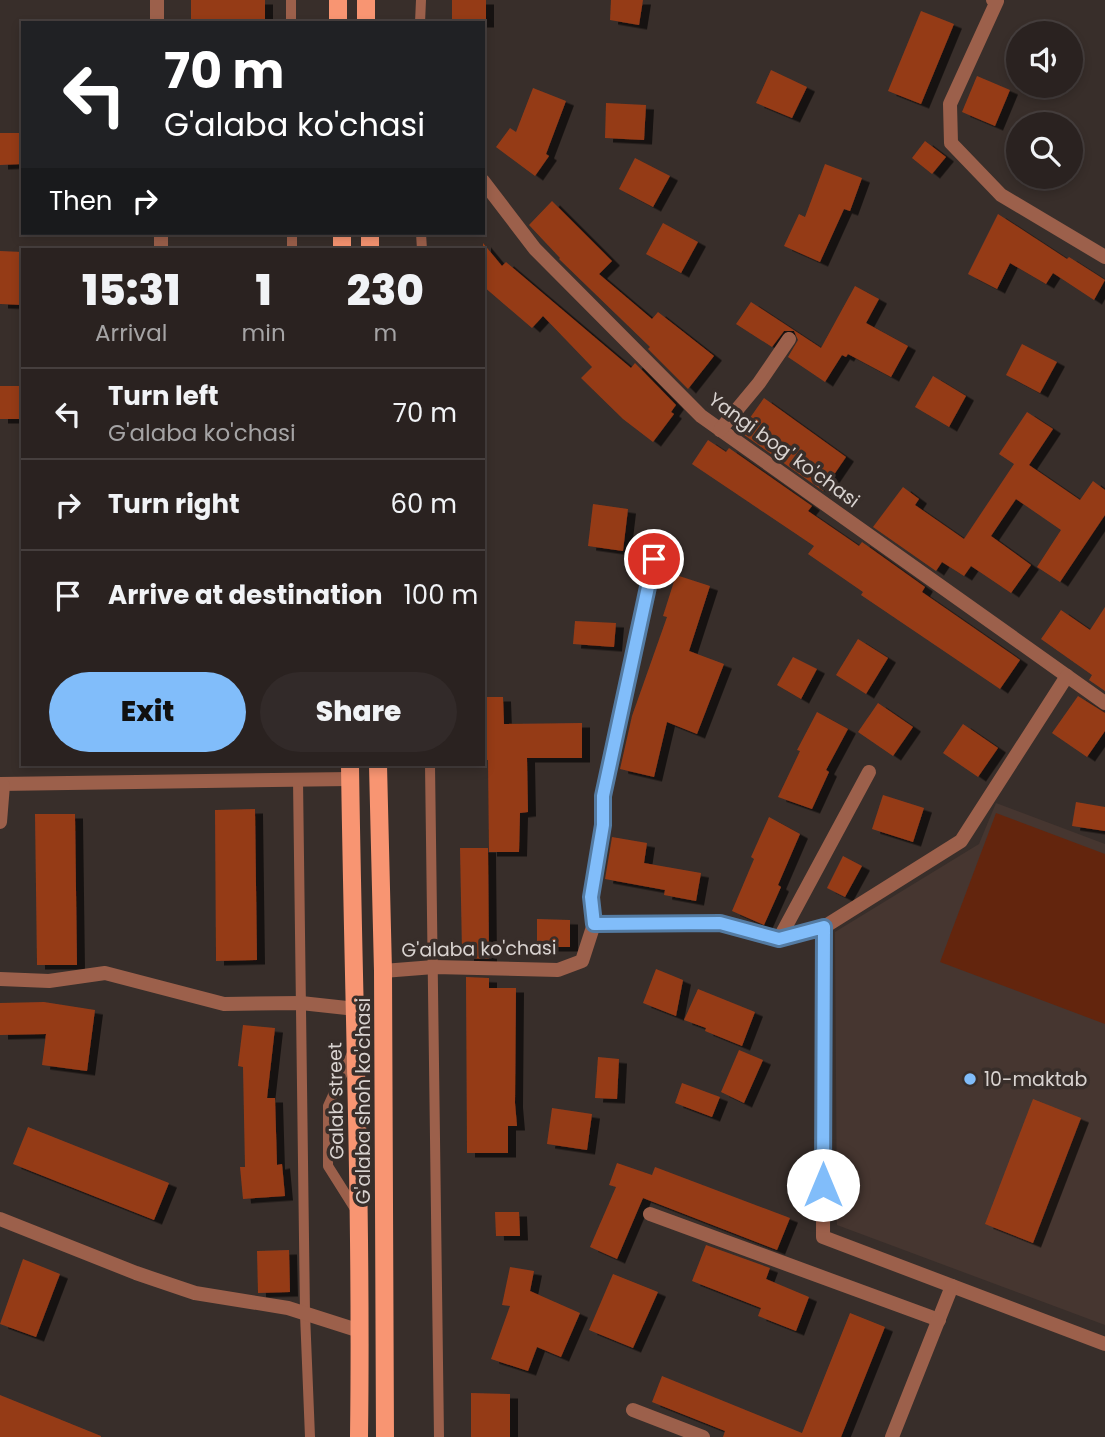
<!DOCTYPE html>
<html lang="en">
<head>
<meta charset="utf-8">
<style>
  body { margin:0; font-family:Poppins,sans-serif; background:#322a29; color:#f1f3f6; height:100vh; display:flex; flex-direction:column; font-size:26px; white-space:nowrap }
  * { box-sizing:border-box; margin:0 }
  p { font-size:23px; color:#a5a4a5 }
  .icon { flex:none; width:38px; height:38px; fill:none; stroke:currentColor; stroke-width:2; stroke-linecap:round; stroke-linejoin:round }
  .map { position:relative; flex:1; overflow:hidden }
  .details { position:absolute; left:21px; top:248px; width:464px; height:518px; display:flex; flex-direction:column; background:#2a2220; border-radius:0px; box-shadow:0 4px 10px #0003,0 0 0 2px #463f3e }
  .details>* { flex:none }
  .hud { position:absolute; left:21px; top:21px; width:464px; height:214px; border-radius:0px; box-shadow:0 4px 10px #0003,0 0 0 2px #463f3e; background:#202124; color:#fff; overflow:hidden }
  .controls { position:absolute; left:1006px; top:21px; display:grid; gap:14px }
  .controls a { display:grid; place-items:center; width:77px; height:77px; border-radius:50%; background:#2a2220; box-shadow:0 4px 10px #0003,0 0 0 2px #463f3e; font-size:35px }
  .pin { position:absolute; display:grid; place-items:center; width:60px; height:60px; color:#fff; margin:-30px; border:4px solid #fff; border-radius:50%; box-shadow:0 2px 7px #0007 }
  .me { position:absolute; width:77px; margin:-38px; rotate:0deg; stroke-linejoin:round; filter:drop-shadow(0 0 5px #0008) }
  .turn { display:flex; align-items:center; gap:24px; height:147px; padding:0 28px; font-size:32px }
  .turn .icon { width:91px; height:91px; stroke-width:2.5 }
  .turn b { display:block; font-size:49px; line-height:60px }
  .then { display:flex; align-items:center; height:66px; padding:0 28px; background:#0003; gap:14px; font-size:26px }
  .eta { display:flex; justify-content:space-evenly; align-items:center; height:119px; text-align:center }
  .eta b { font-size:42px; font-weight:800; line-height:49px }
  .primary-button { display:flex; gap:14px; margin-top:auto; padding:14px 28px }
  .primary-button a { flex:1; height:80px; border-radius:42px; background:#81bdfa; color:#111; font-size:28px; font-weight:800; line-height:80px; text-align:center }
  .primary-button a+a { background:#322a29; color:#f1f3f6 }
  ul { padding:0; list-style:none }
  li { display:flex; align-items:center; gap:21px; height:91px; padding:0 28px; border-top:2px solid #463f3e }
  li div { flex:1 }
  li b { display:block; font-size:26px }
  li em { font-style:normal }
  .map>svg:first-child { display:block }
  .built { fill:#463630 }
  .green { fill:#63250d }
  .building { fill:#953b18; filter:url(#shadow) }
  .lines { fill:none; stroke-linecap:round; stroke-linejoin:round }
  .lane { stroke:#9c604b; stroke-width:10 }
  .street { stroke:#9c604b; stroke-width:14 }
  .primary { stroke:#f89572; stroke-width:18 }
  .route-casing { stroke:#547ba2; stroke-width:18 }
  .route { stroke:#81bdfa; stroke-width:12 }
  .poi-dot { fill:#81bdfa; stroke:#382e2a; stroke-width:2.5 }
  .labels { text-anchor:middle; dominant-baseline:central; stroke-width:7; stroke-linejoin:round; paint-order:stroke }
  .street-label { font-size:19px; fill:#d9d3d0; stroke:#382e2a }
  .poi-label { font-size:19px; fill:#d9d3d0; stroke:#382e2a; text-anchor:start }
</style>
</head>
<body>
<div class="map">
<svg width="1105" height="1437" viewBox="0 0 1105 1437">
  <defs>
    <filter id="shadow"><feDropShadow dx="8" dy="4.5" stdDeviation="0" flood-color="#0009"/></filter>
  </defs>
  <rect width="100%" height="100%" fill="#382e2a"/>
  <path class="built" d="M996 803 1105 844V1325L837 1225 835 932 979 844Z"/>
  <path class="green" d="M996 813 1105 854V1024L940 962Z"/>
  <g class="building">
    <rect x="191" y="0" width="74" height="23"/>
    <rect x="452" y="0" width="34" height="23"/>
    <path d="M611 0H643L639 25 610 20Z"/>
    <path d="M921 11 954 24 921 104 888 91Z"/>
    <path d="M771 70 807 87 792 118 756 103Z"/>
    <path d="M977 76 1010 90 995 126 962 112Z"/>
    <path d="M533 88 566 101 546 154 549 156 535 176 496 147 510 128 516 132Z"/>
    <path d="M606 103 646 105 644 140 605 138Z"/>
    <path d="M0 133H23V164L0 165Z"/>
    <path d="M925 141 946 157 932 174 912 158Z"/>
    <path d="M635 158 670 176 653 207 619 189Z"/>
    <path d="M825 164 862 178 850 211 844 209 820 262 784 246 799 214 805 217Z"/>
    <path d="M552 201 612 261 599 274 652 319 658 312 714 356 688 389 648 349 650 347 559 259 560 258 529 225Z"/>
    <path d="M998 214 1067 259 1069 257 1105 280 1094 300 1053 273 1046 284 1010 263 997 289 968 274Z"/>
    <path d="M663 223 698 242 681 273 646 254Z"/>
    <path d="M483 243 502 266 506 262 631 368 635 363 676 405 671 412 674 414 653 442 623 419 581 378 592 367 543 316 532 328 483 286Z"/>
    <path d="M0 251 23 252V305L0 304Z"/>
    <path d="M855 286 879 299 866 323 908 346 891 377 848 354 846 357 842 355 825 382 788 357 798 340 794 331H784L772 347 736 324 751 302 821 348Z"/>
    <path d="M1022 344 1057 362 1040 393 1006 375Z"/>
    <path d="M933 376 966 396 949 427 915 407Z"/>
    <rect x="0" y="386" width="23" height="33"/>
    <path d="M764 398 846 457 823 491 740 432Z"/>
    <path d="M1027 412 1053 429 1029 465 1080 500 1093 481 1105 490V515L1060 582 1037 567 1061 530 1016 499 991 536 1031 565 1011 593 971 566 964 576 942 562 936 571 873 527 903 487 919 499 915 505 964 539 1014 464 999 454Z"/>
    <path d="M708 440 726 452 729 448 812 506 808 511 859 546 862 542 925 587 922 592 1020 660 1000 689 861 595 863 592 808 554 814 546 692 464Z"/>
    <path d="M593 504 628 509 623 551 588 546Z"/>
    <path d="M676 575 710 586 689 651 724 664 697 734 667 722 654 777 620 769 632 716 667 617 663 616Z"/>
    <path d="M1105 607V691L1089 680 1092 675 1041 639 1061 610 1090 630Z"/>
    <path d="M575 621 616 623 614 647 573 644Z"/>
    <path d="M858 639 888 658 866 694 836 675Z"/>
    <path d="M793 657 817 669 801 699 777 685Z"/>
    <path d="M1078 696 1105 713V731L1087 757 1052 733Z"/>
    <path d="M483 697H503L504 724 582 723V758H527L528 812 520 813 519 852H489L488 760H483Z"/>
    <path d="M878 703 913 727 893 756 858 732Z"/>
    <path d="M817 712 848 729 826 770 829 772 812 809 778 797 800 751 797 750Z"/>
    <path d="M963 724 998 748 978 777 943 753Z"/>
    <path d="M883 795 924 808 913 842 872 829Z"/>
    <path d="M1076 802 1105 807V831L1072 826Z"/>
    <path d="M255 809 257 960 216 961 215 810Z"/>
    <path d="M35 814H75L77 965H37Z"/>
    <path d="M769 817 800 834 778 885 781 887 764 925 732 911 754 859 751 857Z"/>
    <path d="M612 837 647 843 644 863 701 873 696 901 664 895 665 890 605 879Z"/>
    <path d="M460 848H488L489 959 466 958V952H462Z"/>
    <path d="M843 856 862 866 845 897 827 888Z"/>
    <path d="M537 919 570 920V947H537Z"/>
    <path d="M656 969 683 980 676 1016 643 1003Z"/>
    <path d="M466 977 489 978V988H516L515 1103 517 1126H508V1153H467Z"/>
    <path d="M698 989 755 1012 742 1046 705 1031 706 1028 684 1020Z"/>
    <path d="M44 1002 95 1010 87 1071 42 1065 46 1034 0 1035V1003Z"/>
    <path d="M243 1025 275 1028 267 1098H275L277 1165 282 1164 285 1196 243 1199 240 1167H245L243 1067 238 1066Z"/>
    <path d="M739 1050 763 1060 744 1103 721 1092Z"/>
    <path d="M598 1057 619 1059 617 1099 595 1098Z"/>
    <path d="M682 1083 720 1097 712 1117 675 1103Z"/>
    <path d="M1033 1099 1081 1118 1033 1243 985 1224Z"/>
    <path d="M552 1108 592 1114 587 1150 547 1144Z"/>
    <path d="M28 1127 169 1183 154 1220 13 1164Z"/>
    <path d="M617 1163 652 1175 655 1167 790 1218 777 1250 643 1198 617 1259 590 1247 616 1187 609 1185Z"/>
    <path d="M495 1212H519L520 1236H496Z"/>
    <path d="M706 1245 770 1268 766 1279 809 1297 796 1331 758 1316 761 1308 692 1281Z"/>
    <path d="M289 1250 290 1292 258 1293 257 1251Z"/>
    <path d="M23 1259 60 1274 36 1337 0 1324Z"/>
    <path d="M510 1267 534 1271 530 1291 580 1313 561 1357 537 1347 528 1371 491 1359 510 1306 502 1305Z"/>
    <path d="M613 1274 658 1292 633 1348 589 1330Z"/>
    <path d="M850 1313 885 1327 841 1437H723L725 1431 652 1402 662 1376 802 1433Z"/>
    <path d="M471 1393 510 1394V1437H471Z"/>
    <path d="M0 1395 101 1436V1437H0Z"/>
  </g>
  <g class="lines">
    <g class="lane">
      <path d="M291 0V23"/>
      <path d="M420 23 421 0"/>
      <path d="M292 233V250"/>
      <path d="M421 233 422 250"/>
      <path d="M430 765 439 1437"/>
      <path d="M298 780 305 1314 310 1437"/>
      <path d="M352 1053 328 1106V1166L357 1212"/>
    </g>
    <g class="street">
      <path d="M157 0V23"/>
      <path d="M993 0 997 1 950 104 951 143 1001 195 1105 257"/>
      <path d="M483 181 535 249 701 416 1105 703"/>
      <path d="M161 233V250"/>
      <path d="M720 430 759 383 789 339"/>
      <path d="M0 784 350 779"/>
      <path d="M0 822 3 785"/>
      <path d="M594 924 591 897 603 825 602 795 654 559"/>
      <path d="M824 927 823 1237 1105 1344"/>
      <path d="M779 939 869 772"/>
      <path d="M383 971 434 967 558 970 582 961 594 924 720 923 779 939 824 927 961 841 1067 676"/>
      <path d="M0 979 49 981 105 973 224 1004 301 1003 356 1009"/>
      <path d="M650 1214 939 1320"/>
      <path d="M0 1219 136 1273 195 1293 288 1308 360 1331"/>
      <path d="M633 1410 703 1437"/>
      <path d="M892 1437 952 1286"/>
    </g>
    <g class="primary">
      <path d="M338 0V23"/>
      <path d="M366 0V23"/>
      <path d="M342 233V250"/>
      <path d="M370 233V250"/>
      <path d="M350 765C353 989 362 1213 359 1437"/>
      <path d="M378 765 383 971 385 1437"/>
    </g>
  </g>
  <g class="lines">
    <defs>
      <path id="route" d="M654 559 603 796V825L591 897 594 924 720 923 779 939 824 927 823 1185"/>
    </defs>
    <use href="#route" class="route-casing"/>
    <use href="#route" class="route"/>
  </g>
  <circle class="poi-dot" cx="970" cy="1079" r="7"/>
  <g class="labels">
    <g class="street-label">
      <text transform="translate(784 450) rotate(36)">Yangi bog' ko'chasi</text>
      <text transform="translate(479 949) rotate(-1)">G'alaba ko'chasi</text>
      <text transform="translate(336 1101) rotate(-91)">Galab street</text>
      <text transform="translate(363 1101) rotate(-90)">G'alaba shoh ko'chasi</text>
    </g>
    <g class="poi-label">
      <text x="984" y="1079">10-maktab</text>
    </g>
  </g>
</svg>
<div class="controls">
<a><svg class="icon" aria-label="sound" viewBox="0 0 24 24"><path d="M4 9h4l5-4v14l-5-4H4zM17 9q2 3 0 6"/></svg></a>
<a><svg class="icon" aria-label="search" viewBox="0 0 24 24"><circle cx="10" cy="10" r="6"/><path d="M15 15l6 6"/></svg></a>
</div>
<div class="pin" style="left:654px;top:559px;background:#d93025"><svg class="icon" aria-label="arrive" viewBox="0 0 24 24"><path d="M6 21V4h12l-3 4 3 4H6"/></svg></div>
<svg class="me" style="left:823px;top:1185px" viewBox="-20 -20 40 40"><circle r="19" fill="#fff"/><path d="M0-13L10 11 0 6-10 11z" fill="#81bdfa"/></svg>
<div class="hud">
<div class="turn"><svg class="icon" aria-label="left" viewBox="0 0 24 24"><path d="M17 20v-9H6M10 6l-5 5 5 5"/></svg><div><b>70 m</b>G'alaba ko'chasi</div></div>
<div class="then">Then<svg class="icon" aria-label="right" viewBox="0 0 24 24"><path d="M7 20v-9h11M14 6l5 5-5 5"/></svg></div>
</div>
<section class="details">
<div class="eta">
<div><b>15:31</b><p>Arrival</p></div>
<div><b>1</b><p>min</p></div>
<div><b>230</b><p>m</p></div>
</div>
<ul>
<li><svg class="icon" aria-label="left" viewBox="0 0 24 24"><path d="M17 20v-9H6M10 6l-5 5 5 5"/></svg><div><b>Turn left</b><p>G'alaba ko'chasi</p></div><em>70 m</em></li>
<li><svg class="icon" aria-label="right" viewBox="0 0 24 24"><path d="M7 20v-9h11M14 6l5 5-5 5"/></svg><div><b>Turn right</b></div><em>60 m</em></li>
<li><svg class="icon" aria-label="arrive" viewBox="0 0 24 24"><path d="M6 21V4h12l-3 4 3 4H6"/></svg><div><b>Arrive at destination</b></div><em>100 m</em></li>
</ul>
<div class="primary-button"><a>Exit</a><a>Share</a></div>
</section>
</div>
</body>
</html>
